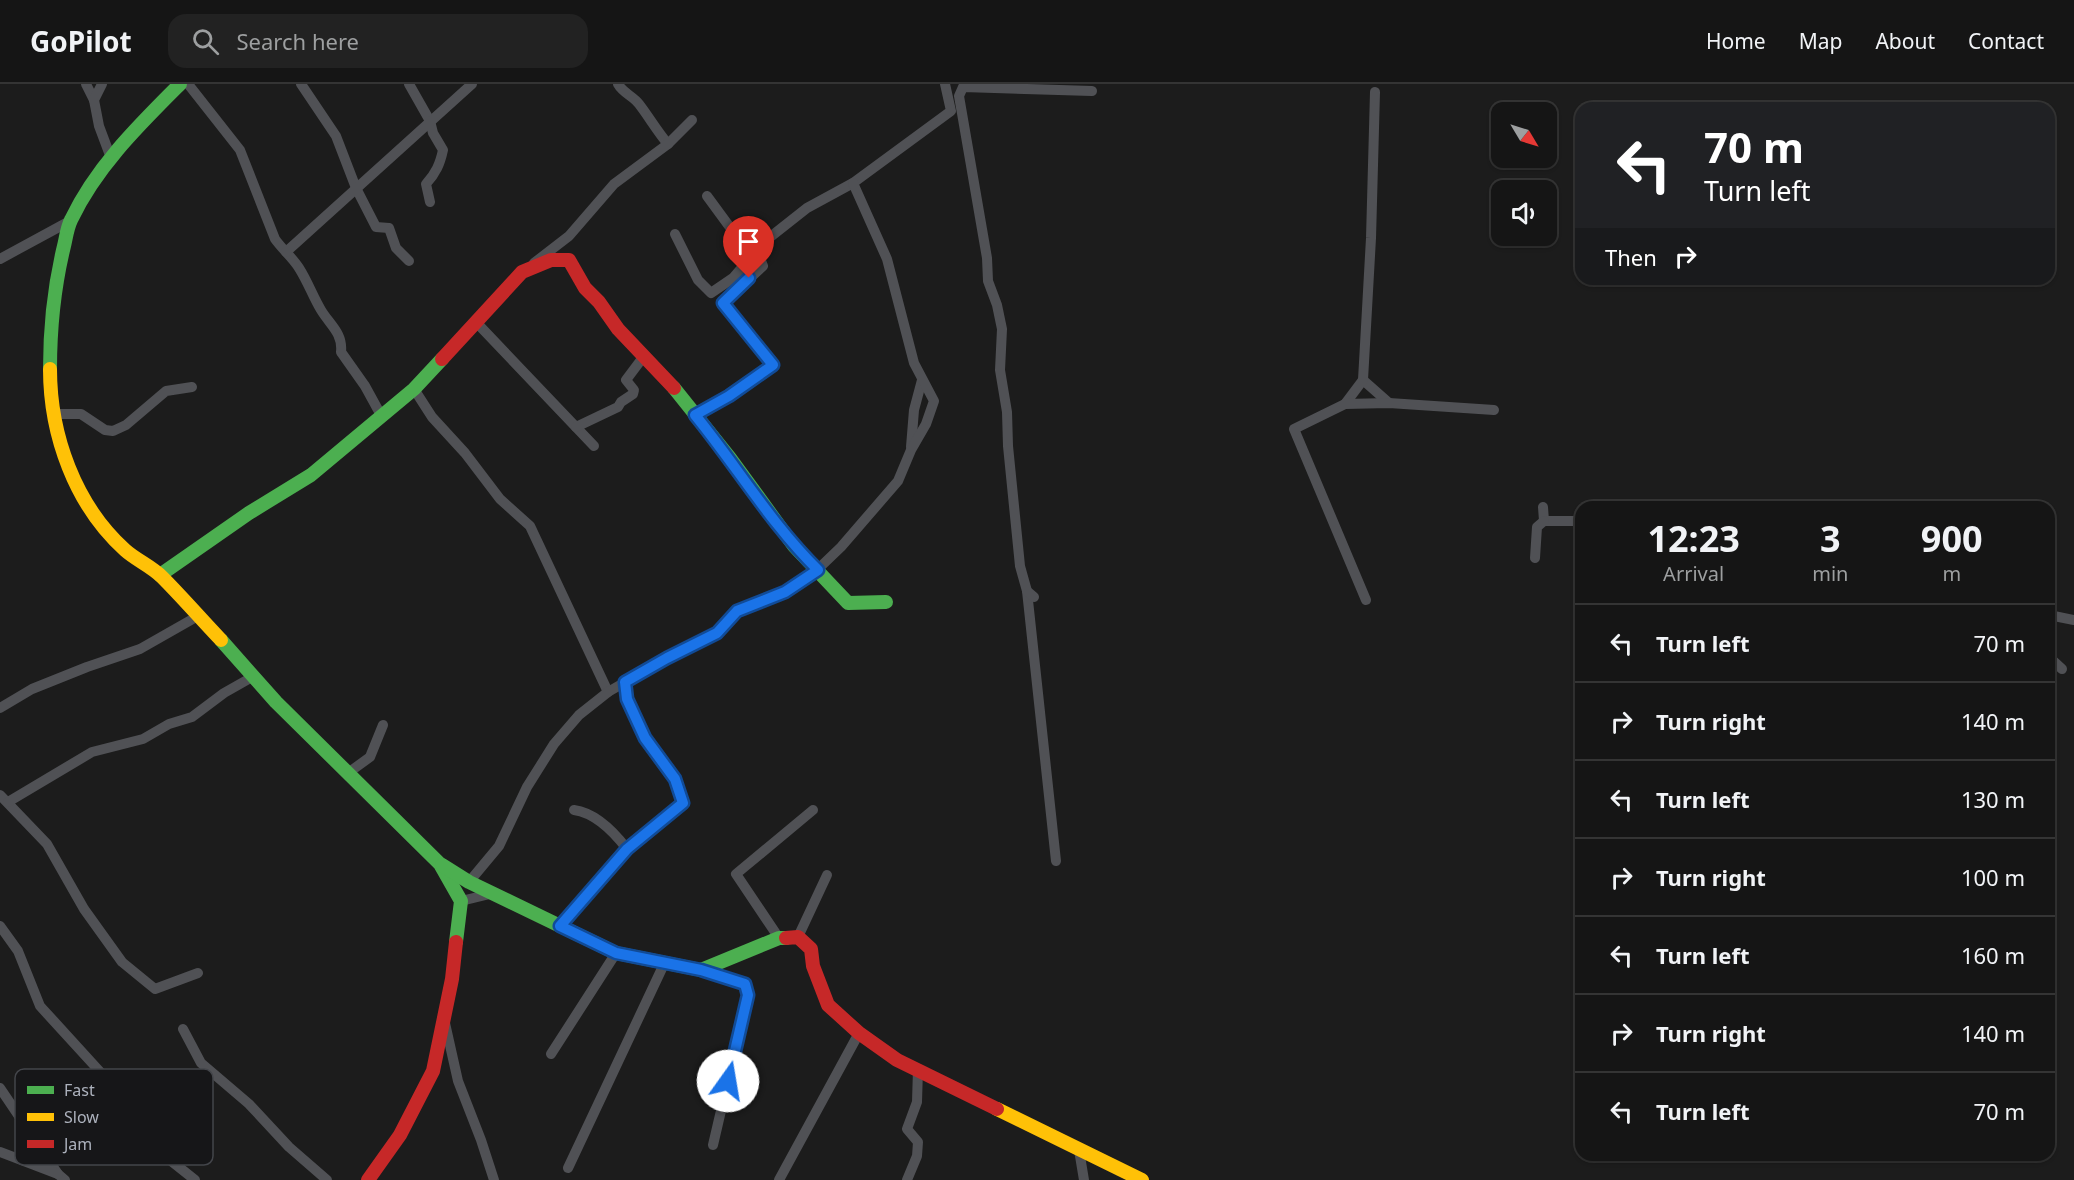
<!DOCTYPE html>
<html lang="en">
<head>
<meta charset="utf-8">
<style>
  body { margin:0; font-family:"Noto Sans",sans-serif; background:#222; color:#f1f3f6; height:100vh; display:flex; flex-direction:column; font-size:22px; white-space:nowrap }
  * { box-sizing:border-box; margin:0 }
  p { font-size:20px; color:#9d9fa0 }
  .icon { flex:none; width:33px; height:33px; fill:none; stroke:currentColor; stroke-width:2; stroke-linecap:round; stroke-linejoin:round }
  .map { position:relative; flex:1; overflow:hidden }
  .details { position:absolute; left:1575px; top:417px; width:480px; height:660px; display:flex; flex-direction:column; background:#151515; border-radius:18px; box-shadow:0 2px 4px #0004,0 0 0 2px #343434 }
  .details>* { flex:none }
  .hud { position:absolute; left:1575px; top:18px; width:480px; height:183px; border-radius:18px; box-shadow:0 2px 4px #0004,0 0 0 2px #343434; background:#202124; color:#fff; overflow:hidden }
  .needle { width:39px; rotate:128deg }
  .fabs { position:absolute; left:1491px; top:18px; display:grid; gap:12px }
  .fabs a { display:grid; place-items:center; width:66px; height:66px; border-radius:12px; background:#151515; box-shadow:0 2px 4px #0004,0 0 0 2px #343434; font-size:30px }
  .pin { position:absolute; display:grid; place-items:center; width:51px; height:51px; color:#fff; margin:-62px -26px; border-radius:50% 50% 50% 0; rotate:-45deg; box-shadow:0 0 6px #0007 }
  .pin .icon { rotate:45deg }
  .me { position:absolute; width:66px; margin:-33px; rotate:13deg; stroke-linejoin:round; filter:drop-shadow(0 0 4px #0008) }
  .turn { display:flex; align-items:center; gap:21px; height:126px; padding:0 30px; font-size:27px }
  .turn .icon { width:78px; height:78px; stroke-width:2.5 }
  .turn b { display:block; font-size:42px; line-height:51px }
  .then { display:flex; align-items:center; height:57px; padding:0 30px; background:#0003; gap:12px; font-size:22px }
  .eta { display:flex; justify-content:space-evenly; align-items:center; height:102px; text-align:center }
  .eta b { font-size:36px; font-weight:700; line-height:42px }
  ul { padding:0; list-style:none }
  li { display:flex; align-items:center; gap:18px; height:78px; padding:0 30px; border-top:2px solid #343434 }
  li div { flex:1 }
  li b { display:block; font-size:22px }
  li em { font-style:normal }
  header { display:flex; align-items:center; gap:36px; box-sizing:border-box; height:84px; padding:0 30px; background:#151515; border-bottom:2px solid #343434 }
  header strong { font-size:28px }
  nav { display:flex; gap:33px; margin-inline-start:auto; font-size:21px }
  .search { width:420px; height:54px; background:#222; display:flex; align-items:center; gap:15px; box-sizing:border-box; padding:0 21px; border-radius:18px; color:#9d9fa0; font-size:22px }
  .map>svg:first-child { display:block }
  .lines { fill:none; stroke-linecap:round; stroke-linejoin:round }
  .street { stroke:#505155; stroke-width:10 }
  .fast { stroke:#4caf50; stroke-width:14 }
  .slow { stroke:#ffc107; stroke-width:14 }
  .jam { stroke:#c62828; stroke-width:14 }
  .route-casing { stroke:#114b97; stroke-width:15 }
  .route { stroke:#1a73e8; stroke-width:10 }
  .key { fill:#161618; stroke:#43454a; stroke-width:1.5 }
  .key-label { font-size:16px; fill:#adb2bd }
</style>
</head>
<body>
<header>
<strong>GoPilot</strong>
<div class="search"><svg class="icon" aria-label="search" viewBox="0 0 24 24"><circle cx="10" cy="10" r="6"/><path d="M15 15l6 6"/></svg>Search here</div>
<nav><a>Home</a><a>Map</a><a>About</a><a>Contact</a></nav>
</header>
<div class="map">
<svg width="2074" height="1096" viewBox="0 0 2074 1096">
  <rect width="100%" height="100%" fill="#1c1c1c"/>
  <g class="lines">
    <g class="street">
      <path d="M86 0 94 16"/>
      <path d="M102 0 94 16 99 42 111 74"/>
      <path d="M188 0 240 66 275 155C282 165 292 173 299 184 308 198 313 213 321 226 330 241 343 249 341 268L365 302 382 333"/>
      <path d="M301 0 336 52 356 104 376 143 389 144 396 164 409 177"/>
      <path d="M409 0 430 37 433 49 443 66C440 80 436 89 426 100L430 118"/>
      <path d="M618 0C623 9 633 12 639 20 649 33 657 47 668 60"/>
      <path d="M707 112 740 157 769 154"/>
      <path d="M675 150 698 196 711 209 733 194 757 166"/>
      <path d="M286 168 472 0"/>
      <path d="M0 175 70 137"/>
      <path d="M534 179 569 152 614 100 668 60 692 36"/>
      <path d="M475 237 594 362"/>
      <path d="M1363 296 1389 319"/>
      <path d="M414 305 432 333 465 369 500 415 530 442 608 608"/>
      <path d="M1345 320 1363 296 1371 154 1375 8"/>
      <path d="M53 330H81L105 346 113 347 126 341 166 307 192 303"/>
      <path d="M695 331 729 312 773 281 723 219 763 182 757 166 769 154 807 124 853 99 951 27 945 0"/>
      <path d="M576 343 618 323 621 318 633 310 634 306 626 296 644 272"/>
      <path d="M911 363 914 326 922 296"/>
      <path d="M1616 422V423"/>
      <path d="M1543 423 1544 437H1581"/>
      <path d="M1535 474 1537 443 1544 437"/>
      <path d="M1027 507 1056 777"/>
      <path d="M1034 513 1027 507 1020 482 1008 362 1007 328 1000 286 1002 245 997 221 988 197 987 174 959 12 963 3 1092 7"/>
      <path d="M1366 516 1294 345 1345 320 1389 319 1494 326"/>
      <path d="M2049 531 2074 536"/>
      <path d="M2049 573 2062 585"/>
      <path d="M0 624 32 605 87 583 140 565 198 532"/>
      <path d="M348 689 370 673 383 641"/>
      <path d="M0 711 47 760 84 825 122 878 155 905 198 889"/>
      <path d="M8 718 92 668 143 655 169 640 192 633 224 609 254 592"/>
      <path d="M574 726C596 729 614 748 627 765"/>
      <path d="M469 798 499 762 527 703 554 660 579 631 608 608 667 574 717 549 737 527 785 508 817 486 841 463 898 397 911 366 926 340 934 317 914 279 887 175 853 99"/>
      <path d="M461 817 494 809"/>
      <path d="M0 842 18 867 40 922 103 991 125 1022 154 1052 170 1076 195 1096"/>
      <path d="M560 842 627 765 683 719 675 695 645 654 627 615 625 599"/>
      <path d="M798 853 827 791"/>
      <path d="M779 854 736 790 813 726"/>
      <path d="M701 886 745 900 748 911 713 1061"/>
      <path d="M445 939 458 997 481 1056 494 1096"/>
      <path d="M183 945 201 979 249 1020 289 1063 327 1096"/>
      <path d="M551 970 616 869"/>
      <path d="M0 1004 58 1090 65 1096"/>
      <path d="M1079 1066 1084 1096"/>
      <path d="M0 1068 58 1090"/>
      <path d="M568 1084 665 878"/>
      <path d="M779 1096 859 949"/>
      <path d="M907 1096 917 1072 918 1058 907 1045 917 1018 918 985"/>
    </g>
    <g class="fast">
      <path d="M50 285C50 244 54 203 64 162 66 154 67 144 71 136 96 83 139 41 180 0"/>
      <path d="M674 304 730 374 794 462 848 519 886 518"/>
      <path d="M160 491 249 429 311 391 414 305 442 275"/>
      <path d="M221 556 276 618 440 780 461 817 456 858"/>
      <path d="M442 781 469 798 616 869 701 886 779 854H786"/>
    </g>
    <g class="slow">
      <path d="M50 285C50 351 75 421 125 466 136 476 151 482 162 493 182 513 201 535 221 556"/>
      <path d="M997 1025 1142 1096"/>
    </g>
    <g class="jam">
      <path d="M442 275 522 188 551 176H569L585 204 599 218 618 245 674 304"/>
      <path d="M786 854 798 853 811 865 813 882 828 921 859 949 897 976 997 1025"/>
      <path d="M368 1096 400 1051 433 987 452 895 456 858"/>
    </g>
  </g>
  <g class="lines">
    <defs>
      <path id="route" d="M728 997 748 911 745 900 701 886 616 869 560 842 627 765 683 719 675 695 645 654 627 615 625 598 667 574 717 549 737 527 785 508 818 486C771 440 736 381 695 331L729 312 773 281 723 219 749 194"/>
    </defs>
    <use href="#route" class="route-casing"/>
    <use href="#route" class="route"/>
  </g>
  <rect x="15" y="985" width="198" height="96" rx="9" class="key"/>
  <rect x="27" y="1002" width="27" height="8" fill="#4caf50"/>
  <rect x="27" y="1029" width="27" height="8" fill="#ffc107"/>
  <rect x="27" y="1056" width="27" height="8" fill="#c62828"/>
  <g class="key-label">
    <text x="64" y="1012">Fast</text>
    <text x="64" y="1039">Slow</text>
    <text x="64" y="1066">Jam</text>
  </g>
</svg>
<div class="fabs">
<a><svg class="needle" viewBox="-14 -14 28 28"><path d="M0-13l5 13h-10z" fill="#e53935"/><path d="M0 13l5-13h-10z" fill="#9d9fa0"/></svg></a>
<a><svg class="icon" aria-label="sound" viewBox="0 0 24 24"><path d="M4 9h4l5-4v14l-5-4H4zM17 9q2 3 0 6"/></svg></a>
</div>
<div class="pin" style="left:749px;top:194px;background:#d93025"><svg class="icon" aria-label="arrive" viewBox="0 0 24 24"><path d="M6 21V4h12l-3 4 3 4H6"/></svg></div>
<svg class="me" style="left:728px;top:997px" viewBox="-20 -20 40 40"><circle r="19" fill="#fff"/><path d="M0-13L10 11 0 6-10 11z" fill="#1a73e8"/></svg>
<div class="hud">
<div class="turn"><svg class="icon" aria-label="left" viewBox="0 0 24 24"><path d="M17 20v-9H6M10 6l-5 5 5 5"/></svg><div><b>70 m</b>Turn left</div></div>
<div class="then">Then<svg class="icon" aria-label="right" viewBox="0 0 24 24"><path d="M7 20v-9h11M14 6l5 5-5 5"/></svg></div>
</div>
<section class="details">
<div class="eta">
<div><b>12:23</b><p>Arrival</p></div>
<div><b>3</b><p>min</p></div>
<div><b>900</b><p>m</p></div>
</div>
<ul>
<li><svg class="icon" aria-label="left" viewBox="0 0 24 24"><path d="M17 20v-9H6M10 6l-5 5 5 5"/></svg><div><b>Turn left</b></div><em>70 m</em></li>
<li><svg class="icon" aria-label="right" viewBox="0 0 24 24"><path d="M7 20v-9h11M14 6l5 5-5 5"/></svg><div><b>Turn right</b></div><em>140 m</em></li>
<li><svg class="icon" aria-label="left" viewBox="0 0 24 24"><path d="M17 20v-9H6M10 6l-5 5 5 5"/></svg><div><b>Turn left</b></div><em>130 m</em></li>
<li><svg class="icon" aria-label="right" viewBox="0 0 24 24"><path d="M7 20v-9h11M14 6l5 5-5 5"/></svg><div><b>Turn right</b></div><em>100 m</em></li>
<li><svg class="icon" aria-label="left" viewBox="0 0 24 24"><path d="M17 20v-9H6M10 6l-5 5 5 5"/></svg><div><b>Turn left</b></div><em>160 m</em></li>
<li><svg class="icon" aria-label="right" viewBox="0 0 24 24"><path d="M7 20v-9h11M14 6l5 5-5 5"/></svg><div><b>Turn right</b></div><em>140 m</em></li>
<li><svg class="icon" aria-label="left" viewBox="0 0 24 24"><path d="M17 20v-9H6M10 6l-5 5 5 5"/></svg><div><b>Turn left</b></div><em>70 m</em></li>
</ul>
</section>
</div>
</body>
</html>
